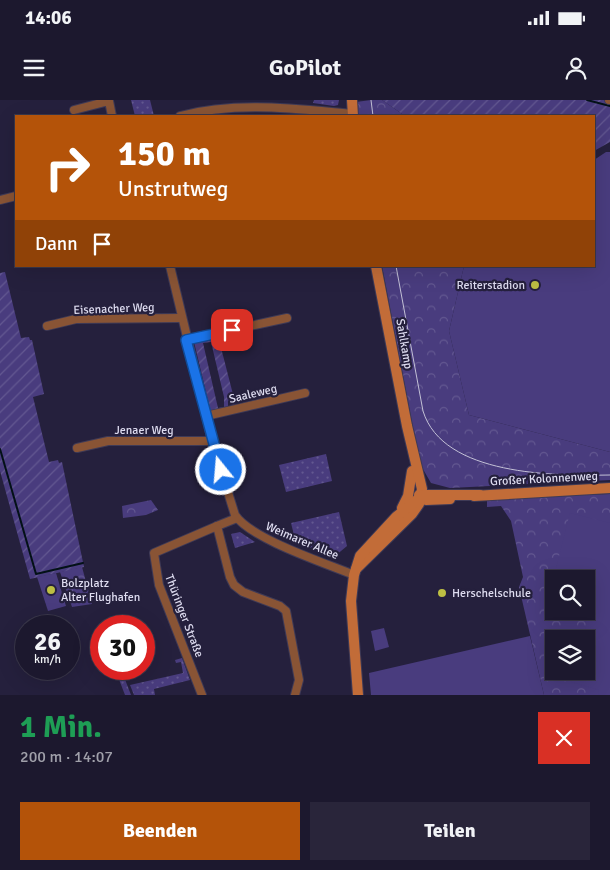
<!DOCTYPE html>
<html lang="de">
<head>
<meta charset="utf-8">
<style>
  body { margin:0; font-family:Signika,sans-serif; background:#29253a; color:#f1f3f6; height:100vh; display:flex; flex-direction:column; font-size:19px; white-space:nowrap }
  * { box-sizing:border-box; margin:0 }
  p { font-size:16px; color:#a0a0aa }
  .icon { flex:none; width:28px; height:28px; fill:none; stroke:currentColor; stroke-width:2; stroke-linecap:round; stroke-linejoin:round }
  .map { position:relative; height:595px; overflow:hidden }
  .details { display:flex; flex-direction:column; background:#1c182e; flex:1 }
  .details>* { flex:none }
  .banner { position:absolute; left:15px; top:15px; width:580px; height:152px; border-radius:0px; box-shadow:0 5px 20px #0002,0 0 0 1px #3a374a; background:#b45309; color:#fff; overflow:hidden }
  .buttons { position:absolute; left:545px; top:470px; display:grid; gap:10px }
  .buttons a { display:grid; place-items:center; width:50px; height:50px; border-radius:0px; background:#1c182e; box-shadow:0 5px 20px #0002,0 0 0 1px #3a374a; font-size:25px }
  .speed { position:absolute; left:15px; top:515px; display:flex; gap:10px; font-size:25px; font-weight:700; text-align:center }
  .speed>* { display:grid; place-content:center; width:65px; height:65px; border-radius:50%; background:#1c182e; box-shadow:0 5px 20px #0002,0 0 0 1px #3a374a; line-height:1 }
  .speed small { font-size:12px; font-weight:400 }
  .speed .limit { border:8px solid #d22; background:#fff; color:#111 }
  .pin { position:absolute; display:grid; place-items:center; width:42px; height:42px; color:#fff; margin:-21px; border-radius:10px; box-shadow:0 2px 8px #0006 }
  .me { position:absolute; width:55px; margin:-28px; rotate:343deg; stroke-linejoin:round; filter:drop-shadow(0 0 4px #0008) }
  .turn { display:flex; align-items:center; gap:18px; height:105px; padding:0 20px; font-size:22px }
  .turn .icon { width:65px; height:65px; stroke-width:2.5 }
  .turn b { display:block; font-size:35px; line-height:42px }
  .then { display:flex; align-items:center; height:48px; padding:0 20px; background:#0003; gap:10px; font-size:19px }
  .round { display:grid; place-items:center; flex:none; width:52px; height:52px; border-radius:0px; background:#29253a }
  .overview { display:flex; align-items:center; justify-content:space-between; height:85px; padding:0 20px }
  h1 { font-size:30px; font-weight:800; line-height:38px; color:#1e9e55 }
  .cta { display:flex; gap:10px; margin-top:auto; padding:10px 20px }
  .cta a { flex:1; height:58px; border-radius:0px; background:#b45309; color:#fff; font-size:20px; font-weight:800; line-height:58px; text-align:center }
  .cta a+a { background:#29253a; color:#f1f3f6 }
  .status { display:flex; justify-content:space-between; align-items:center; height:35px; padding:0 25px; background:#1c182e; direction:ltr }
  .status svg { height:14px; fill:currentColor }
  header { display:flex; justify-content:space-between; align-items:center; height:65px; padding:0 20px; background:#1c182e; font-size:22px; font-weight:800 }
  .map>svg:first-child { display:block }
  .grass { fill:url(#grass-dots) }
  .park { fill:url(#park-crowns); fill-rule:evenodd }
  .garden { fill:url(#garden-furrows); fill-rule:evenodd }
  .pitch { fill:#493c7e }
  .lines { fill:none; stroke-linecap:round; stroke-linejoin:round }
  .stream { stroke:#031117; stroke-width:2 }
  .street-casing { stroke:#3f3a56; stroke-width:10 }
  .secondary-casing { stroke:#3f3a56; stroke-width:12 }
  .street { stroke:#895435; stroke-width:8 }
  .secondary { stroke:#c26c38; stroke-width:10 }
  .tram { stroke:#c3c1d6; stroke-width:1 }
  .route-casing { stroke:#114b97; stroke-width:12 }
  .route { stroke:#1a73e8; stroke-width:9 }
  .poi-dot { fill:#bdbf43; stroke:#25203d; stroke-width:2 }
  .labels { text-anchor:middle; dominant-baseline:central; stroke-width:4.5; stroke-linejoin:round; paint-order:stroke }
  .poi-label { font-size:12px; fill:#dedcf0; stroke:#25203d; text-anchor:start }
  .street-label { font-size:12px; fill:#dedcf0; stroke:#25203d }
</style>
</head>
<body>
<div class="status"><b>14:06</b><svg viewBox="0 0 49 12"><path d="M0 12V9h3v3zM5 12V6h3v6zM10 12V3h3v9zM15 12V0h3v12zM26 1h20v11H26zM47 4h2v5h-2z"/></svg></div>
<header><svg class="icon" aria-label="menu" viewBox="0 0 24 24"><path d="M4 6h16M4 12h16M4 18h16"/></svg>GoPilot<svg class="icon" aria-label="person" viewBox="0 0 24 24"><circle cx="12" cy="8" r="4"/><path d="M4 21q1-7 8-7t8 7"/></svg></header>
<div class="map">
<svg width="610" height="595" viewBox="0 0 610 595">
  <defs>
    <pattern id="grass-dots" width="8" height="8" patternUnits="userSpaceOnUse" patternTransform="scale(1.25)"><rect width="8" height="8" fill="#493c7e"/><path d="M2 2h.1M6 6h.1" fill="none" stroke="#635891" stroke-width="1.8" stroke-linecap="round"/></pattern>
    <pattern id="park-crowns" width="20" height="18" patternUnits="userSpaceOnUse" patternTransform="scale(1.25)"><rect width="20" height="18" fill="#493c7e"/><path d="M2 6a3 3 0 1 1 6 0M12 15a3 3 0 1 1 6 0" fill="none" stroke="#635891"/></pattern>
    <pattern id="garden-furrows" width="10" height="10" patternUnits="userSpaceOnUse" patternTransform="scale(1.25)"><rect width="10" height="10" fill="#493c7e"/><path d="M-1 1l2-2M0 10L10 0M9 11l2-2" fill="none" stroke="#635891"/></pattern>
  </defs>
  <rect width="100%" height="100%" fill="#25203d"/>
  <g class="grass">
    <path d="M131 0H150L154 16H135Z"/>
    <path d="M314 0H339L338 5 334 6 313 3Z"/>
    <path d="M326 354 332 381 286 392 279 365Z"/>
    <path d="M339 412 347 446 335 456 296 443 291 423Z"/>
    <path d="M240 432 255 442 235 448 231 434Z"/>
    <path d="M182 558 190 580 154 589 155 595H134L130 585 183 573 181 562 176 563 175 560Z"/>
    <path d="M115 569H121L131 595H125Z"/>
  </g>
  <g class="park">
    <path d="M371 0H382L405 16H358L356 2Z"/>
    <path d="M382 166H464L449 231 469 315 610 352V380L450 388 431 383 420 364Z"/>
    <path d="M610 394V595H544L519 487 523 477 511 421 501 406 487 407V398ZM554 479H586V511H554ZM554 539H586V571H554Z"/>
    <path d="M151 400 158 410 146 415 123 418 122 406Z"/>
    <path d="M82 467 92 504 72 507 60 472Z"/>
  </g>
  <g class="garden">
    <path d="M382 0H610V42L594 51V16H405Z"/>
    <path d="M5 172 21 238 29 237 30 240H32L44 294 33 297 49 362 58 360 59 363 62 362 84 467 30 479 0 371V173Z"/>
    <path d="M218 236 236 306 232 307 231 301H228V309L211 313 194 242ZM211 242 224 297V307L218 308 203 243Z"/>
  </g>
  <g class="pitch">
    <path d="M606 52H610V352L469 315 449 231 464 166H594V60Z"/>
    <path d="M570 413 610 423V595H598L599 590 571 582 574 571H586V539H583L587 522 554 512 586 511V479H563L564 474 555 472Z"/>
    <path d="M56 473 66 506 48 511 37 477Z"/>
    <path d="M384 528 389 547 375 551 371 531Z"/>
    <path d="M530 536 544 595H371L369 573Z"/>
  </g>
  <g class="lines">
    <g class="stream">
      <path d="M587 0 610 6"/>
      <path d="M0 349 36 474 83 463"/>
    </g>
    <defs>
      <g id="street">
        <path d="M609 0H610"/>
        <path d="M74 10 109 1 112 16"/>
        <path d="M180 16C237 1 296 9 353 14"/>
        <path d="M0 100 16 96"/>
        <path d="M170 166 212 341 235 415C251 439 325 463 354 475"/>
        <path d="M47 226 76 219 181 218"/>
        <path d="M186 240 287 218"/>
        <path d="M206 316 305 293"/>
        <path d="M77 348 108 341H212"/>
        <path d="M217 426 237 418"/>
        <path d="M202 595 159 485 154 453 217 426 230 477 234 485 243 492 280 506 286 511 299 580 295 595"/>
      </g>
      <g id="secondary">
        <path d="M352 0 353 16"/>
        <path d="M419 395 426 400 450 399"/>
        <path d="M474 396 610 388"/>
        <path d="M402 408 408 396 412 371"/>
        <path d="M356 469 412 414 419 404 422 389 407 326 376 166"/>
        <path d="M358 595 351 501 354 475 360 456 396 417 423 395H480"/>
      </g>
    </defs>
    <use href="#street" class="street-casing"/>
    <use href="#secondary" class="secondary-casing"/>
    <use href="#street" class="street"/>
    <use href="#secondary" class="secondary"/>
    <g class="tram">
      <path d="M371 0 373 16"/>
      <path d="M396 166 423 311C443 376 555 376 610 375"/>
    </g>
  </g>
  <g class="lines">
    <defs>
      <path id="route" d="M221 370 186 240 232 230"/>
    </defs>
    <use href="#route" class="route-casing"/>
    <use href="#route" class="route"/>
  </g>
  <g class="poi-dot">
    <circle cx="535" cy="185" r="5"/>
    <circle cx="51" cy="490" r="5"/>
    <circle cx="442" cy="493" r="5"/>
  </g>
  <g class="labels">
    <g class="poi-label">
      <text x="525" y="185" text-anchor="end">Reiterstadion</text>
      <text x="61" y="483">Bolzplatz<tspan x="61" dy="14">Alter Flughafen</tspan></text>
      <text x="452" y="493">Herschelschule</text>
    </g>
    <g class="street-label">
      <text transform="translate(114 209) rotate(-2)">Eisenacher Weg</text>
      <text transform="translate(404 244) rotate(80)">Sahlkamp</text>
      <text transform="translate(253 294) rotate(-13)">Saaleweg</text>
      <text x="144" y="330">Jenaer Weg</text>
      <text transform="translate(544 379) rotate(-3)">Großer Kolonnenweg</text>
      <text transform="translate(302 441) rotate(23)">Weimarer Allee</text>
      <text transform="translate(184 516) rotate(69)">Thüringer Straße</text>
    </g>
  </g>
</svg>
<div class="buttons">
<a><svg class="icon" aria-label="search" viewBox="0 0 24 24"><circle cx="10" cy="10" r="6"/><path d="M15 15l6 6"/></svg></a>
<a><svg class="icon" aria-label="layers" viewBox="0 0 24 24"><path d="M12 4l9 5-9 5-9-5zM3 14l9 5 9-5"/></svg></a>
</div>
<div class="speed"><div>26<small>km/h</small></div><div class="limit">30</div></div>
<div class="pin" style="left:232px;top:230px;background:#d93025"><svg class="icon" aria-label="arrive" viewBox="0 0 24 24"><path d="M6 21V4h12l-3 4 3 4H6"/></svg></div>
<svg class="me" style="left:221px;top:370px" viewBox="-20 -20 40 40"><circle r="17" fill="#1a73e8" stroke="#fff" stroke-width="3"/><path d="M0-11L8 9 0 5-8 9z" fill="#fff"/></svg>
<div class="banner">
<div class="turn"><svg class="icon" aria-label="right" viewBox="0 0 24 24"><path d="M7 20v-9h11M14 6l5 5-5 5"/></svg><div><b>150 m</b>Unstrutweg</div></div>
<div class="then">Dann<svg class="icon" aria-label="arrive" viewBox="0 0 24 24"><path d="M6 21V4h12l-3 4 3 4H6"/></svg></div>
</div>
</div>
<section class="details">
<div class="overview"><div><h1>1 Min.</h1><p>200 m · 14:07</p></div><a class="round" style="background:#d93025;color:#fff"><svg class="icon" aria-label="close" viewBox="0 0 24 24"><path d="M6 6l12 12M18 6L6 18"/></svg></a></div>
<div class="cta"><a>Beenden</a><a>Teilen</a></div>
</section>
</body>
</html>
